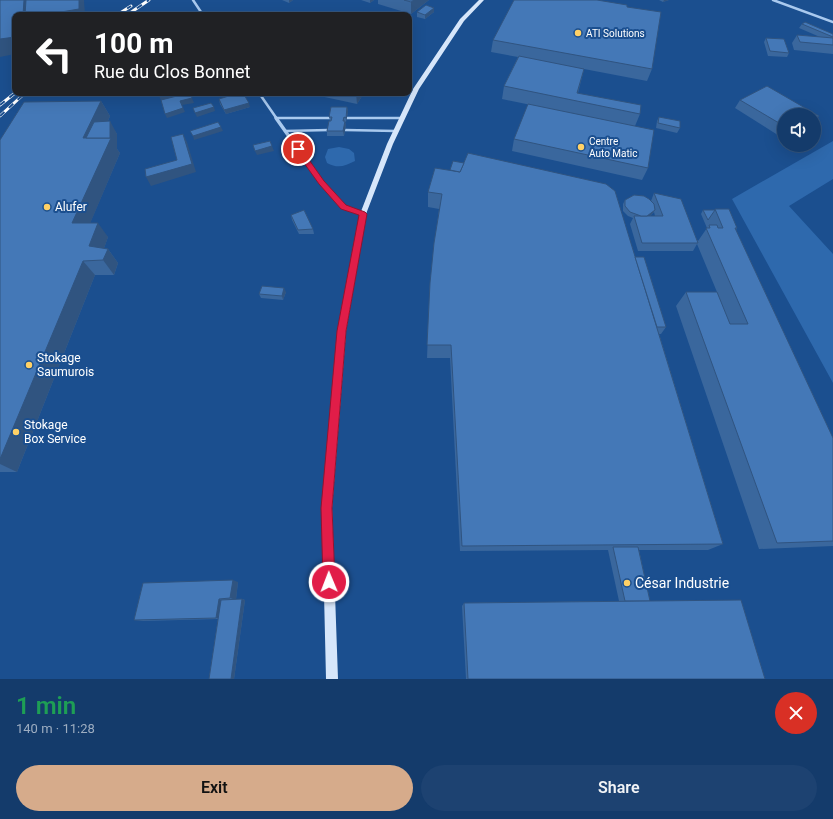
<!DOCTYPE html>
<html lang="en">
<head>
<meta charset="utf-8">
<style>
  body { margin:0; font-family:Roboto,sans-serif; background:#1d4271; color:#f1f3f6; height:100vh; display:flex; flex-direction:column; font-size:15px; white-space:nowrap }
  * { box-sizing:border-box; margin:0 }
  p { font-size:13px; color:#9dadc1 }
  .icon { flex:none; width:22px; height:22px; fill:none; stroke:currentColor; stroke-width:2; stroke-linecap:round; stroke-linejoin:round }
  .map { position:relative; height:679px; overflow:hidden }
  .sheet { display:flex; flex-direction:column; background:#143b6b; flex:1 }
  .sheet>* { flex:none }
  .top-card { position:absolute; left:12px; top:12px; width:400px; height:84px; border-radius:8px; box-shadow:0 4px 16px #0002,0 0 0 1px #33557e; background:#202124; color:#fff; overflow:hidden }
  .buttons { position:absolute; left:777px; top:108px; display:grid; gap:8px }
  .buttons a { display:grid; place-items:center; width:44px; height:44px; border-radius:50%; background:#143b6b; box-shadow:0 4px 16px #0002,0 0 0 1px #33557e; font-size:20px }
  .pin { position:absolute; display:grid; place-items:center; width:34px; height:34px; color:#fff; margin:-17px; border:2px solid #fff; border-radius:50%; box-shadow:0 1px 4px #0007 }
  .me { position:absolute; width:44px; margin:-22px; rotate:359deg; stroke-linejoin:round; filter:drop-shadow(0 0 3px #0008) }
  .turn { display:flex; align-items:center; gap:14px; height:84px; padding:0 16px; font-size:18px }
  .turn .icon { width:52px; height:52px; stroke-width:2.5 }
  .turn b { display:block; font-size:28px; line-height:34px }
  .round { display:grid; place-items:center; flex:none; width:42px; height:42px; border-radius:21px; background:#1d4271 }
  .summary { display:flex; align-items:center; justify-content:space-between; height:68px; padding:0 16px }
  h1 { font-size:24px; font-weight:600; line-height:30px; color:#1e9e55 }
  .primary-button { display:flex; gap:8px; margin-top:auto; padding:8px 16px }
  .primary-button a { flex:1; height:46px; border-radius:24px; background:#d6ab8b; color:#111; font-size:16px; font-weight:600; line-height:46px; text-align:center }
  .primary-button a+a { background:#1d4271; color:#f1f3f6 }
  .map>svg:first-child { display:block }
  .green { fill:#2e69ad }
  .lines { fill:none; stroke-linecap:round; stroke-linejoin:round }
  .lane-far1 { stroke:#a9c9ee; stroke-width:2 }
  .lane { stroke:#a9c9ee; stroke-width:2.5 }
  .street-far1 { stroke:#a9c9ee; stroke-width:2.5 }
  .street { stroke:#a9c9ee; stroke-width:3.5 }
  .secondary { fill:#d6e6fa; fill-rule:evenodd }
  .rail-casing { stroke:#fff; stroke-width:3 }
  .rail { stroke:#1b4f8f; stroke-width:2; stroke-dasharray:6; stroke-linecap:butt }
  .wall { fill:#3a679d; fill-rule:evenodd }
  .shaded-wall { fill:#305480 }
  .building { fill:#4478b7; stroke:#305480 }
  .route { fill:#e11d48; stroke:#92132f }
  .poi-dot { fill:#ffd166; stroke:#1b4f8f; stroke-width:1.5 }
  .labels { text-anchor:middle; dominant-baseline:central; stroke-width:4; stroke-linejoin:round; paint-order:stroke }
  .far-poi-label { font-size:10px; fill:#fff; stroke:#1b4f8f; text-anchor:start }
  .poi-label { font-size:12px; fill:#fff; stroke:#1b4f8f; text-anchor:start }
  .near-poi-label { font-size:14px; fill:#fff; stroke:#1b4f8f; text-anchor:start }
</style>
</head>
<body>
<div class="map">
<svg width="833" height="679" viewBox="0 0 833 679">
  <rect width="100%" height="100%" fill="#1b4f8f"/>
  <g class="green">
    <path d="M833 141V179L789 206 833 254V383L732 199Z"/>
    <path d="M339 147 349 149 354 153 355 161C345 166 338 169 327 163L325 157 328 149Z"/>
  </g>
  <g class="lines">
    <g class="lane-far1">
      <path d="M276 118H331"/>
      <path d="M347 118H402"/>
    </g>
    <g class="lane">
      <path d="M276 118H331"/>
      <path d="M347 118H402"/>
      <path d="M345 130 396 131"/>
      <path d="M285 131 329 130"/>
    </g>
    <g class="street-far1">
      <path d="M193 0 203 15"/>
      <path d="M773 0 833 22"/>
      <path d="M259 93 277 119"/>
    </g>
    <path class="street" d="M276 118 322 183 343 207 363 214"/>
    <path class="secondary" d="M479 0H484L464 21 419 89 393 144 366 214 346 331 332 508 338 679H326L322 508 338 331 360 214 387 144 413 89 460 19Z"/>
    <defs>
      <g id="rail">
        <path d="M117 15 131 6"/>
        <path d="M127 15 149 0"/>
        <path d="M0 105 15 93"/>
        <path d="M0 116 25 93"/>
      </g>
    </defs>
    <use href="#rail" class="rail-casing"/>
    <use href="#rail" class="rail"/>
  </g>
  <g class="wall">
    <path d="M282 0H293L289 3Z"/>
    <path d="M361 0H374L370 3Z"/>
    <path d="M378 0H429L411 14 378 4Z"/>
    <path d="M659 0H669L663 2Z"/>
    <path d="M627 7 652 69 647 81 584 69 578 93 640 114 635 126 648 168 642 180 512 151 514 139 536 106 502 99 504 86 518 57 491 52 493 40Z"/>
    <path d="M417 12H434L425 19 417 17Z"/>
    <path d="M802 24 833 34V54L794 50 792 43 797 35 820 37 799 28Z"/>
    <path d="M766 38 789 53 787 57 768 56 764 42Z"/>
    <path d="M231 93 250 107 226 114 220 104 219 99 232 96Z"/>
    <path d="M306 93H364L357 104Z"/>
    <path d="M740 100 819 116 814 123V115H784V139L735 108Z"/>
    <path d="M101 101 110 116 108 121 117 134V149L120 153 90 223 108 237 104 248 108 249 118 263 114 275H95L17 472H0V140Z"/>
    <path d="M347 107 348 112 346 122H345L346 125 344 136H327V131L330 121 329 117Z"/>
    <path d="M659 117 680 128 677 133 656 128 657 121Z"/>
    <path d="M435 168 635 257 666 327 661 334H659L723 544 708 550H639L650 601 765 679H466L462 606 464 603 619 601 608 550 460 551 450 358H427L430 283 439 209 428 207V192Z"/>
    <path d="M654 193 698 241 707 228 701 214 703 210H715L737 228 736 230 833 438V546L759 549 676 306 686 292H717L697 244 693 251H638L630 224 633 218 628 216 623 211V204L625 200 651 201ZM654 212 655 216H650Z"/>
    <path d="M291 215 313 229 314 234H299L292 220Z"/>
    <path d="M286 292 283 300 261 298 259 294Z"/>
    <path d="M238 582 236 599H242L245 600 234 679H209L218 619 143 621 134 620Z"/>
  </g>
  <g class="shaded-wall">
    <path d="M24 0H33V15H23Z"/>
    <path d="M79 0H84L85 15H43Z"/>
    <path d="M289 0H293L289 3Z"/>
    <path d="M370 0H374L370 3Z"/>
    <path d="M414 0H429L411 14V2Z"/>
    <path d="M664 0H669L663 2Z"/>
    <path d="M434 8V12L425 19V15Z"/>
    <path d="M15 37V54L0 57V39Z"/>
    <path d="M171 93H198L199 95 163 105 159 96Z"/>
    <path d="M356 93H364L357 104Z"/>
    <path d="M192 98 194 103 182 105 185 112 167 118 165 114 180 101Z"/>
    <path d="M101 101 110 116 99 141 83 138Z"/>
    <path d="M249 103 250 107 226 114 224 110Z"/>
    <path d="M214 107 215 111 197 117 195 113Z"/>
    <path d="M347 107 348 112 346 122V118Z"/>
    <path d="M819 116 814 123V119Z"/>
    <path d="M110 121 117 134V149L120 153 84 238 72 223Z"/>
    <path d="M345 121 346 125 344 136 343 131Z"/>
    <path d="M221 127 223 131 194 140 193 136Z"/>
    <path d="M183 134 187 142 196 172 151 186 146 177 192 164Z"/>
    <path d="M272 146 274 151 257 155 255 151Z"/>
    <path d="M655 210 652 214 645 220 647 216Z"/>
    <path d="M98 223 108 237 100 260 89 246Z"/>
    <path d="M108 249 118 263 114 275 103 260Z"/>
    <path d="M83 261 95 275 17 472 0 464V459Z"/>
    <path d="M284 288 286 292 283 300 282 296Z"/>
    <path d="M233 580 238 582 236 600 230 598Z"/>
    <path d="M219 599 224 601 222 619 216 618Z"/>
    <path d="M242 599 245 600 234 679H231Z"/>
  </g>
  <g class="building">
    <path d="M0 0H24L23 15H15V37L0 39Z"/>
    <path d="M26 0H79V9L43 15H25Z"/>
    <path d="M404 0H414L411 2Z"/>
    <path d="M514 0H597L627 5V7L661 12 652 69 493 40Z"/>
    <path d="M426 5 434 8 425 15 417 12Z"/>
    <path d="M805 22 833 34V37L802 24Z"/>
    <path d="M797 35 833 38V45L800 42Z"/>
    <path d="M766 38 784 39 789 53 770 51Z"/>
    <path d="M519 56 584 69 577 93 641 105 640 114 504 86Z"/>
    <path d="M767 86 819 116 814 119V115H784V126L740 100Z"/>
    <path d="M158 93H171L159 96Z"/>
    <path d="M189 93H190L192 98 180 101 183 108 165 114 161 100Z"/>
    <path d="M231 93H243L249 103 224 110 219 99 232 95Z"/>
    <path d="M101 101 83 138H111L72 223H98L89 246 108 249 103 260 83 261 0 459V140L24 102Z"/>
    <path d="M211 103 214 107 195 113 193 108Z"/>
    <path d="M528 104 654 130 648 168 514 139Z"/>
    <path d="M331 107H347L346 118 344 117 343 121H345L343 131H327L329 121H331L332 117H329Z"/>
    <path d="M659 117 680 121V128L658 123Z"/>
    <path d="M110 121V138H86L94 122Z"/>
    <path d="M218 122 221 127 193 136 190 131Z"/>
    <path d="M183 134 192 164 146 177 145 169 177 160 171 137Z"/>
    <path d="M270 141 272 146 255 151 253 145Z"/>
    <path d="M468 153 606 184 615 191 723 544 462 546 451 345H427L430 283 434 243 442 194 428 192 435 168 460 172Z"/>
    <path d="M453 161 464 163 460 172 450 170Z"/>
    <path d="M654 193 681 199 698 243H642L634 216H663Z"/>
    <path d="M634 195 644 196 649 199 654 204 655 210 647 216H641L630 212 625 206V200Z"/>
    <path d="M715 209H729L737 228H735L833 438V541L777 543 686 292H717L730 324H748L706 228H710L709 225H717L718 228H723Z"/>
    <path d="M304 210 313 229 298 230 291 215Z"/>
    <path d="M703 210H715L708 220Z"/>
    <path d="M635 257H644L666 327H657Z"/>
    <path d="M262 286 284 288 282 296 259 294Z"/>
    <path d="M613 547H638L650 601H625Z"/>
    <path d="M233 580 230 598 219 599 216 618 134 620 143 583Z"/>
    <path d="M242 599 231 679H209L221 600Z"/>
    <path d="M741 600 765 679H468L464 603Z"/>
  </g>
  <path class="route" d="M295 147H300L324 181 346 205 365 212 367 214 346 331 332 508 335 582 333 586 329 588 325 586 323 582 321 508 337 331 359 215 341 209 319 184 294 149Z"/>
  <g class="poi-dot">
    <circle cx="578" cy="33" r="4"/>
    <circle cx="581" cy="147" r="4"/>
    <circle cx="47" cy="207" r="4"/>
    <circle cx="29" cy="365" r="4"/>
    <circle cx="16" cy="432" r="4"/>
    <circle cx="627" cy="583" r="4"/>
  </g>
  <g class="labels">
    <g class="far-poi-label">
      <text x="586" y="33">ATI Solutions</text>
      <text x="589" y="141">Centre<tspan x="589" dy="12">Auto Matic</tspan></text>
    </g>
    <g class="poi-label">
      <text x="55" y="207">Alufer</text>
      <text x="37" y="358">Stokage<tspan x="37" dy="14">Saumurois</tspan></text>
      <text x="24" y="425">Stokage<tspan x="24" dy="14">Box Service</tspan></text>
    </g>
    <g class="near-poi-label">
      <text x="635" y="583">César Industrie</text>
    </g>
  </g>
</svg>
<div class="buttons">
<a><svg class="icon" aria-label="sound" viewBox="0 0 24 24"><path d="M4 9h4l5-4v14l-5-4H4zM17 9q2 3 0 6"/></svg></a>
</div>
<div class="pin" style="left:298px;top:149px;background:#d93025"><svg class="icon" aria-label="arrive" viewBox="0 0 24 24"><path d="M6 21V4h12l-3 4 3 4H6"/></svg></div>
<svg class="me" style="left:329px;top:582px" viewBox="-20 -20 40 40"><circle r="17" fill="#e11d48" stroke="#fff" stroke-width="3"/><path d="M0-11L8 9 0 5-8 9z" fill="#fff"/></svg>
<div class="top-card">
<div class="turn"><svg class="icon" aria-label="left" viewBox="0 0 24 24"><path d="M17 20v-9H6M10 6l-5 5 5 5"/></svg><div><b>100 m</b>Rue du Clos Bonnet</div></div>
</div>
</div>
<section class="sheet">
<div class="summary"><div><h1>1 min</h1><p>140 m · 11:28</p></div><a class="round" style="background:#d93025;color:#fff"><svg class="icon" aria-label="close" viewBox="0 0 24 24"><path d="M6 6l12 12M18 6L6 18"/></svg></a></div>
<div class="primary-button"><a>Exit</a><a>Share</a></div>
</section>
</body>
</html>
